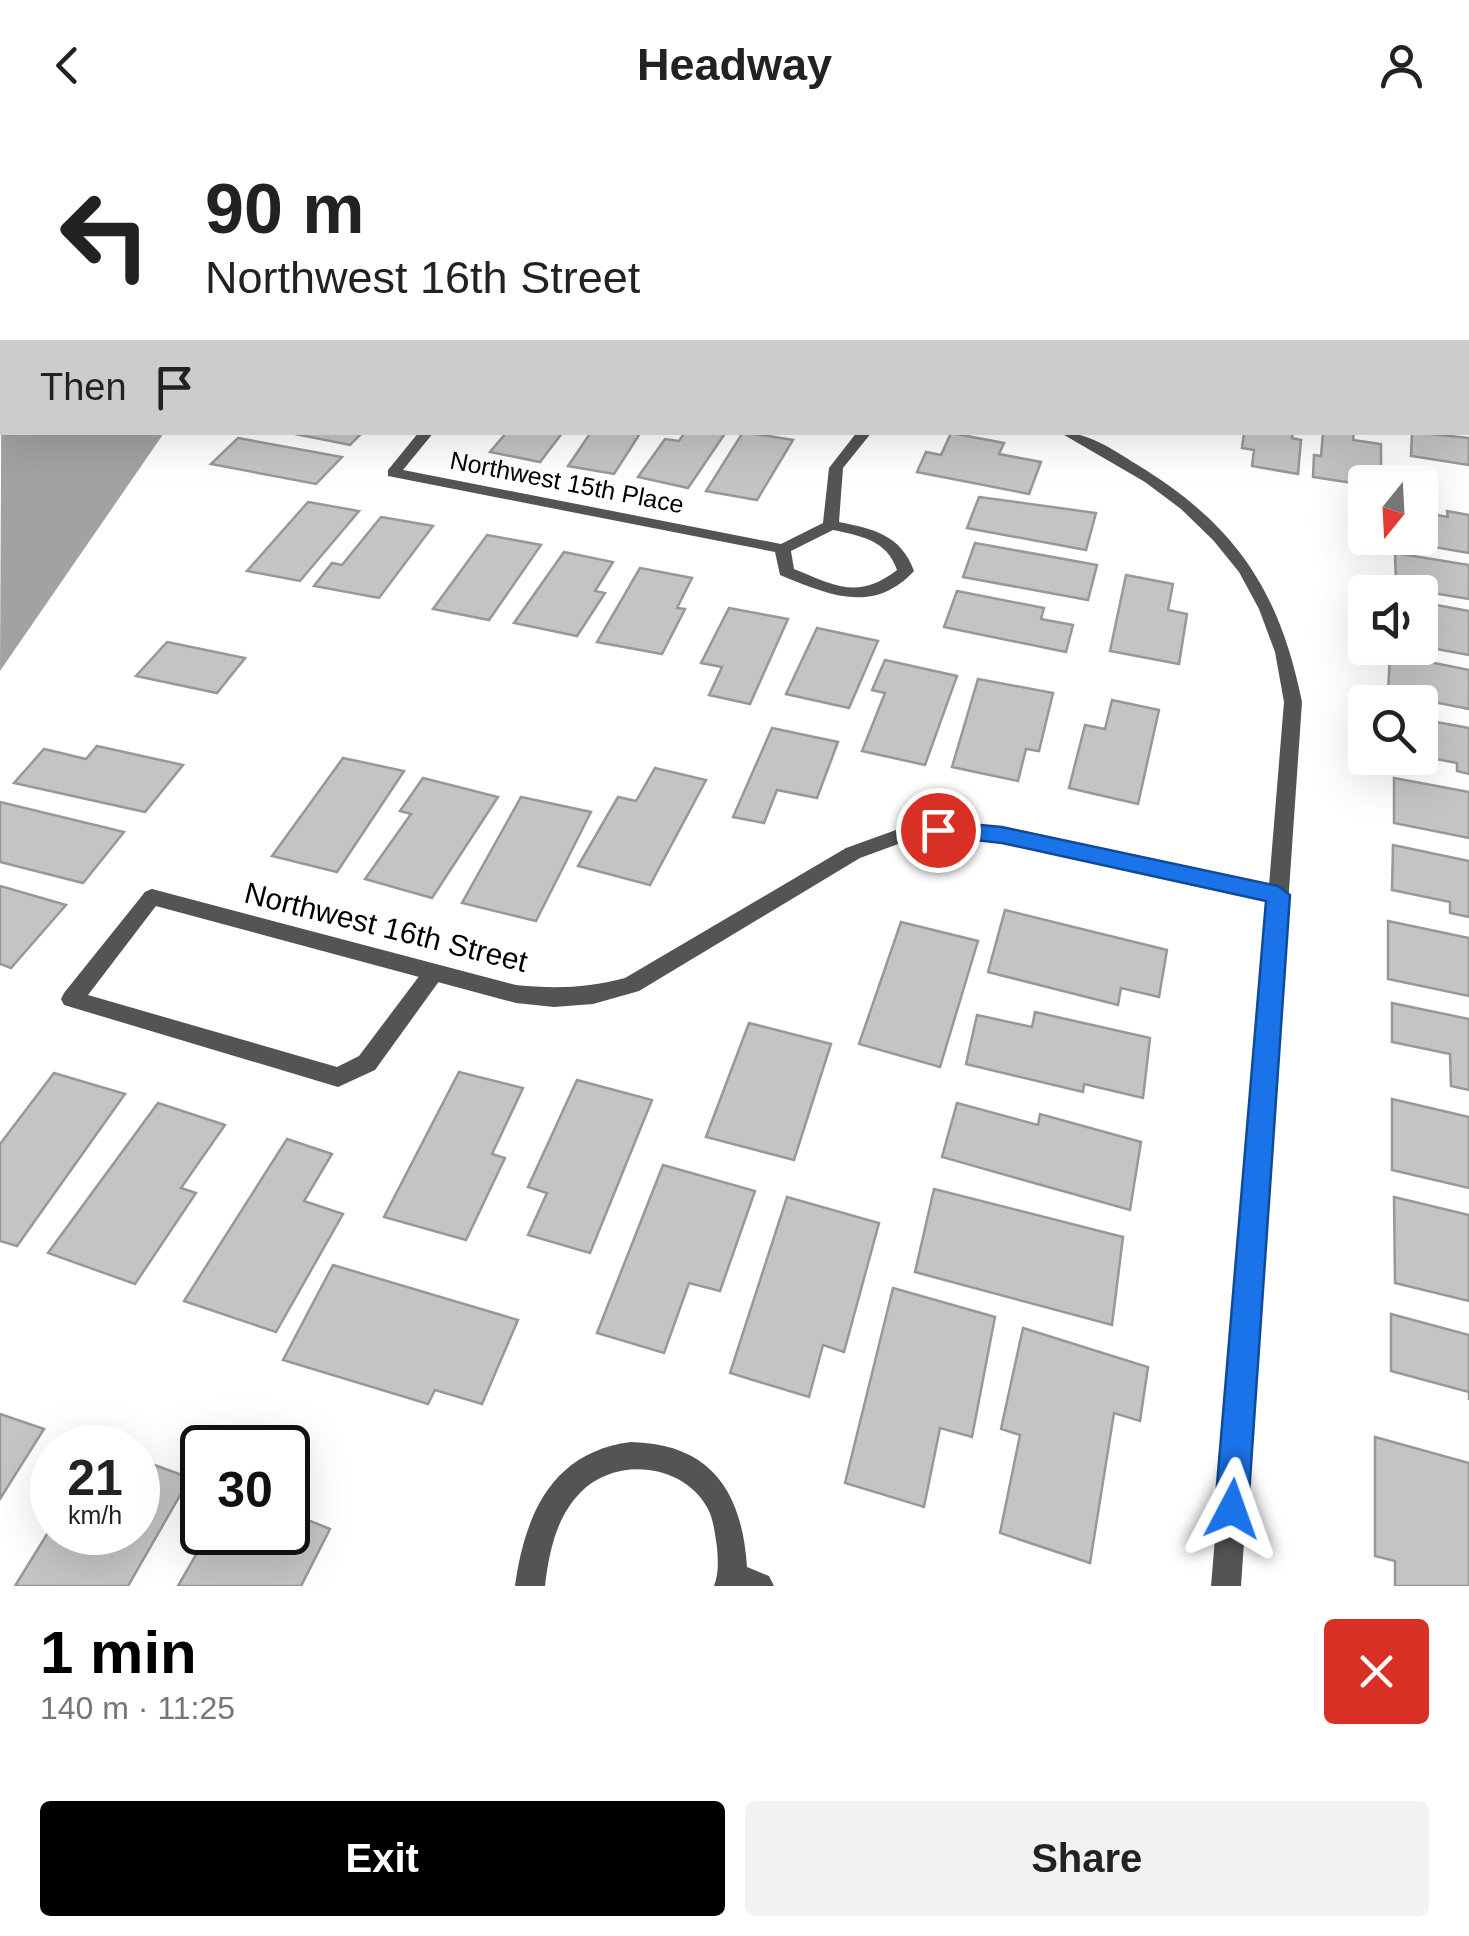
<!DOCTYPE html>
<html lang="en">
<head>
<meta charset="utf-8">
<style>
  body { margin:0; font-family:Arial,sans-serif; background:#f2f2f2; color:#222; height:100vh; display:flex; flex-direction:column; font-size:38px; white-space:nowrap }
  * { box-sizing:border-box; margin:0 }
  p { font-size:32px; color:#767676 }
  .icon { flex:none; width:55px; height:55px; fill:none; stroke:currentColor; stroke-width:2; stroke-linecap:round; stroke-linejoin:round }
  .map { position:relative; height:1456px; overflow:hidden }
  .panel { display:flex; flex-direction:column; background:#fff; flex:1 }
  .panel>* { flex:none }
  .banner { position:absolute; left:0px; top:0px; width:1470px; height:305px; box-shadow:0 10px 40px #0002; background:#fff; color:#222; overflow:hidden }
  .needle { width:65px; rotate:198deg }
  .buttons { position:absolute; left:1348px; top:335px; display:grid; gap:20px }
  .buttons a { display:grid; place-items:center; width:90px; height:90px; border-radius:10px; background:#fff; box-shadow:0 10px 40px #0002; font-size:50px }
  .speed { position:absolute; left:30px; top:1295px; display:flex; gap:20px; font-size:50px; font-weight:700; text-align:center }
  .speed>* { display:grid; place-content:center; width:130px; height:130px; border-radius:50%; background:#fff; box-shadow:0 10px 40px #0002; line-height:1 }
  .speed small { font-size:25px; font-weight:400 }
  .speed .limit { border:5px solid #111; border-radius:15px; background:#fff; color:#111 }
  .pin { position:absolute; display:grid; place-items:center; width:85px; height:85px; color:#fff; margin:-42px; border:5px solid #fff; border-radius:50%; box-shadow:0 2px 10px #0007 }
  .me { position:absolute; width:110px; margin:-55px; rotate:4deg; stroke-linejoin:round; filter:drop-shadow(0 0 8px #0008) }
  .turn { display:flex; align-items:center; gap:35px; height:210px; padding:0 40px; font-size:45px }
  .turn .icon { width:130px; height:130px; stroke-width:2.5 }
  .turn b { display:block; font-size:70px; line-height:85px }
  .then { display:flex; align-items:center; height:95px; padding:0 40px; background:#0003; gap:20px; font-size:38px }
  .round { display:grid; place-items:center; flex:none; width:105px; height:105px; border-radius:10px; background:#f2f2f2 }
  .summary { display:flex; align-items:center; justify-content:space-between; height:170px; padding:0 40px }
  h1 { font-size:60px; font-weight:700; line-height:75px; color:#000 }
  .primary-button { display:flex; gap:20px; margin-top:auto; padding:20px 40px }
  .primary-button a { flex:1; height:115px; border-radius:10px; background:#000; color:#fff; font-size:40px; font-weight:700; line-height:115px; text-align:center }
  .primary-button a+a { background:#f2f2f2; color:#222 }
  header { display:flex; justify-content:space-between; align-items:center; height:130px; padding:0 40px; background:#fff; font-size:45px; font-weight:700 }
  .map>svg:first-child { display:block }
  .water { fill:#a2a2a2 }
  .building { fill:#c4c4c4; stroke:#989898; stroke-width:2.5 }
  .lines { fill:none; stroke-linecap:round; stroke-linejoin:round }
  .service { fill:#545454; fill-rule:evenodd }
  .minor { fill:#545454; fill-rule:evenodd }
  .route { fill:#1a73e8; stroke:#114b97; stroke-width:2.5 }
  .labels { text-anchor:middle; dominant-baseline:central; stroke-width:8; stroke-linejoin:round; paint-order:stroke }
  .far-street-label { font-size:25px; fill:#000; stroke:#fff }
  .street-label { font-size:30px; fill:#000; stroke:#fff }
</style>
</head>
<body>
<header><svg class="icon" aria-label="back" viewBox="0 0 24 24"><path d="M15 5l-7 7 7 7"/></svg>Headway<svg class="icon" aria-label="person" viewBox="0 0 24 24"><circle cx="12" cy="8" r="4"/><path d="M4 21q1-7 8-7t8 7"/></svg></header>
<div class="map">
<svg width="1469" height="1456" viewBox="0 0 1469 1456">
  <rect width="100%" height="100%" fill="#fff"/>
  <g class="water">
    <path d="M298 0H672L295 2Z"/>
    <path d="M2 151V302L164 303 0 541Z"/>
  </g>
  <g class="building">
    <path d="M285 302H363L350 315Z"/>
    <path d="M507 302H563L540 332 490 322Z"/>
    <path d="M591 302H641L614 344 568 336Z"/>
    <path d="M685 302H726L688 358 638 347 665 309 679 311Z"/>
    <path d="M743 302 793 310 757 370 706 361Z"/>
    <path d="M1244 302H1293L1292 308 1301 310 1298 344 1252 336 1254 320 1242 318Z"/>
    <path d="M1323 302H1354L1353 310 1381 314V352L1365 355 1313 347 1314 325 1321 326Z"/>
    <path d="M1412 302 1469 308V335L1411 326Z"/>
    <path d="M951 303 1004 313 999 324 1041 332 1029 364 917 342 926 322 941 325Z"/>
    <path d="M238 308 342 327 316 354 211 334Z"/>
    <path d="M979 367 1096 383 1086 420 967 398Z"/>
    <path d="M308 372 359 381 300 451 247 441Z"/>
    <path d="M1447 381 1469 385V423L1416 414 1415 409 1408 408H1420V382L1448 387Z"/>
    <path d="M381 387 433 396 379 468 314 456 332 433 342 435Z"/>
    <path d="M487 405 541 415 489 490 433 479Z"/>
    <path d="M975 413 1097 435 1088 470 963 447Z"/>
    <path d="M564 422 613 432 595 461 605 463 577 506 514 493Z"/>
    <path d="M1395 423 1469 435V469L1396 457Z"/>
    <path d="M640 438 692 448 677 478 685 479 662 524 597 512Z"/>
    <path d="M1126 445 1173 454 1168 480 1187 484 1179 534 1110 521Z"/>
    <path d="M957 461 1044 478 1041 489 1073 495 1066 522 944 497Z"/>
    <path d="M1420 472 1469 481V525L1420 516Z"/>
    <path d="M729 478 788 489 750 574 709 565 722 537 701 533Z"/>
    <path d="M817 498 878 511 849 578 786 564Z"/>
    <path d="M167 512 245 528 217 563 136 546Z"/>
    <path d="M1390 524 1469 540V579L1388 563Z"/>
    <path d="M885 530 957 546 925 635 862 621 885 563 872 560Z"/>
    <path d="M978 549 1053 563 1039 621 1026 619 1018 651 952 637Z"/>
    <path d="M1112 570 1159 580 1138 674 1069 658 1085 595 1105 599Z"/>
    <path d="M1420 589 1469 598V644L1457 641V633L1420 626Z"/>
    <path d="M772 598 838 612 817 668 777 660 764 693 733 687Z"/>
    <path d="M97 616 183 635 145 682 14 653 44 619 86 629Z"/>
    <path d="M343 628 404 641 337 742 272 726Z"/>
    <path d="M655 638 706 650 650 755 578 736 618 667 636 671Z"/>
    <path d="M423 648 498 667 432 768 365 749 411 684 400 681Z"/>
    <path d="M1394 648 1469 662V708L1394 693Z"/>
    <path d="M521 667 591 682 536 791 462 773Z"/>
    <path d="M0 672 124 702 83 753 0 732Z"/>
    <path d="M1393 715 1469 731V787L1450 783V772L1392 760Z"/>
    <path d="M0 756 66 775 11 838 0 834Z"/>
    <path d="M1005 780 1167 820 1159 867 1121 858 1118 875 988 842Z"/>
    <path d="M1388 791 1469 808V866L1388 849Z"/>
    <path d="M901 792 978 811 940 937 859 914Z"/>
    <path d="M1392 873 1469 889V960L1451 956 1450 924 1392 912Z"/>
    <path d="M1035 882 1150 908 1143 968 1084 954 1083 962 966 934 977 885 1032 897Z"/>
    <path d="M749 893 831 914 794 1030 706 1007Z"/>
    <path d="M459 942 523 958 492 1024 505 1028 466 1110 384 1087Z"/>
    <path d="M54 943 125 964 17 1116 0 1111V1014Z"/>
    <path d="M577 950 652 970 590 1123 528 1105 547 1063 528 1057Z"/>
    <path d="M1392 969 1469 987V1058L1392 1040Z"/>
    <path d="M158 973 225 995 181 1058 196 1063 135 1154 48 1123Z"/>
    <path d="M957 973 1038 995 1040 984 1141 1012 1130 1080 942 1027Z"/>
    <path d="M287 1009 332 1024 304 1071 343 1084 276 1202 184 1171Z"/>
    <path d="M663 1035 755 1061 720 1161 689 1153 664 1223 597 1203Z"/>
    <path d="M934 1059 1123 1107 1112 1195 915 1142Z"/>
    <path d="M787 1067 879 1093 844 1222 823 1215 809 1267 730 1243Z"/>
    <path d="M1394 1067 1469 1085V1171L1395 1153Z"/>
    <path d="M333 1135 518 1190 482 1274 435 1260 428 1274 283 1230Z"/>
    <path d="M893 1158 995 1187 972 1307 940 1298 924 1377 845 1353Z"/>
    <path d="M1391 1184 1469 1205V1270V1262L1391 1241Z"/>
    <path d="M1023 1198 1148 1237 1140 1291 1114 1283 1090 1433 1000 1403 1020 1305 1001 1299Z"/>
    <path d="M0 1284 44 1299 0 1369Z"/>
    <path d="M1375 1307 1469 1333V1456H1395V1431L1375 1426Z"/>
    <path d="M138 1329 190 1348 128 1456H15L52 1396V1402H138Z"/>
    <path d="M288 1382 330 1399 301 1456H178L209 1402H288Z"/>
  </g>
  <g class="lines">
    <g class="service">
      <path d="M46 0H63L64 2H48Z"/>
      <path d="M152 759 159 762 162 767 159 772 88 865 337 937 359 926 426 837H442L445 843 375 940 338 957 64 875 61 869 64 863 145 762Z"/>
    </g>
    <g class="minor">
      <path d="M2 0H16L2 4Z"/>
      <path d="M419 302H434L403 340 781 414 823 393 829 338 857 302H872L843 338 839 392C874 399 901 405 914 441 873 485 829 465 780 445L775 422 388 346V340ZM833 400C861 406 887 410 897 440 858 470 836 456 794 439L791 421Z"/>
      <path d="M1059 302C1088 302 1112 319 1136 334 1235 394 1279 459 1302 572L1241 1456H1211L1268 770 1002 712 939 706 909 710 860 728 639 861 593 874 554 877 516 873 152 775 145 772 142 767 145 762 152 759 516 855C555 859 587 858 625 848L846 718 907 696 939 692 1002 698 1269 755 1284 572 1275 522 1259 479 1239 442 1213 410 1181 379 1145 352Z"/>
      <path d="M631 1312C712 1314 742 1362 747 1437L769 1446 774 1456H714C719 1443 718 1431 717 1417 715 1405 714 1391 708 1379 684 1333 615 1326 580 1363 556 1388 549 1422 545 1456H515C525 1384 552 1322 631 1312Z"/>
    </g>
  </g>
  <path class="route" d="M938 691 1002 697 1278 756 1290 765 1248 1379 1243 1391 1232 1395 1220 1391 1215 1379 1266 771 1002 713 931 705 927 700 931 694Z"/>
  <g class="labels">
    <g class="far-street-label">
      <text transform="translate(567 352) rotate(11)">Northwest 15th Place</text>
    </g>
    <g class="street-label">
      <text transform="translate(386 797) rotate(14)">Northwest 16th Street</text>
    </g>
  </g>
</svg>
<div class="buttons">
<a><svg class="needle" viewBox="-14 -14 28 28"><path d="M0-13l5 13h-10z" fill="#e53935"/><path d="M0 13l5-13h-10z" fill="#767676"/></svg></a>
<a><svg class="icon" aria-label="sound" viewBox="0 0 24 24"><path d="M4 9h4l5-4v14l-5-4H4zM17 9q2 3 0 6"/></svg></a>
<a><svg class="icon" aria-label="search" viewBox="0 0 24 24"><circle cx="10" cy="10" r="6"/><path d="M15 15l6 6"/></svg></a>
</div>
<div class="speed"><div>21<small>km/h</small></div><div class="limit">30</div></div>
<div class="pin" style="left:938px;top:700px;background:#d93025"><svg class="icon" aria-label="arrive" viewBox="0 0 24 24"><path d="M6 21V4h12l-3 4 3 4H6"/></svg></div>
<svg class="me" style="left:1232px;top:1379px" viewBox="-20 -20 40 40"><path d="M0-17L14 15 0 8-14 15z" fill="#1a73e8" stroke="#fff" stroke-width="4"/></svg>
<div class="banner">
<div class="turn"><svg class="icon" aria-label="left" viewBox="0 0 24 24"><path d="M17 20v-9H6M10 6l-5 5 5 5"/></svg><div><b>90 m</b>Northwest 16th Street</div></div>
<div class="then">Then<svg class="icon" aria-label="arrive" viewBox="0 0 24 24"><path d="M6 21V4h12l-3 4 3 4H6"/></svg></div>
</div>
</div>
<section class="panel">
<div class="summary"><div><h1>1 min</h1><p>140 m · 11:25</p></div><a class="round" style="background:#d93025;color:#fff"><svg class="icon" aria-label="close" viewBox="0 0 24 24"><path d="M6 6l12 12M18 6L6 18"/></svg></a></div>
<div class="primary-button"><a>Exit</a><a>Share</a></div>
</section>
</body>
</html>
